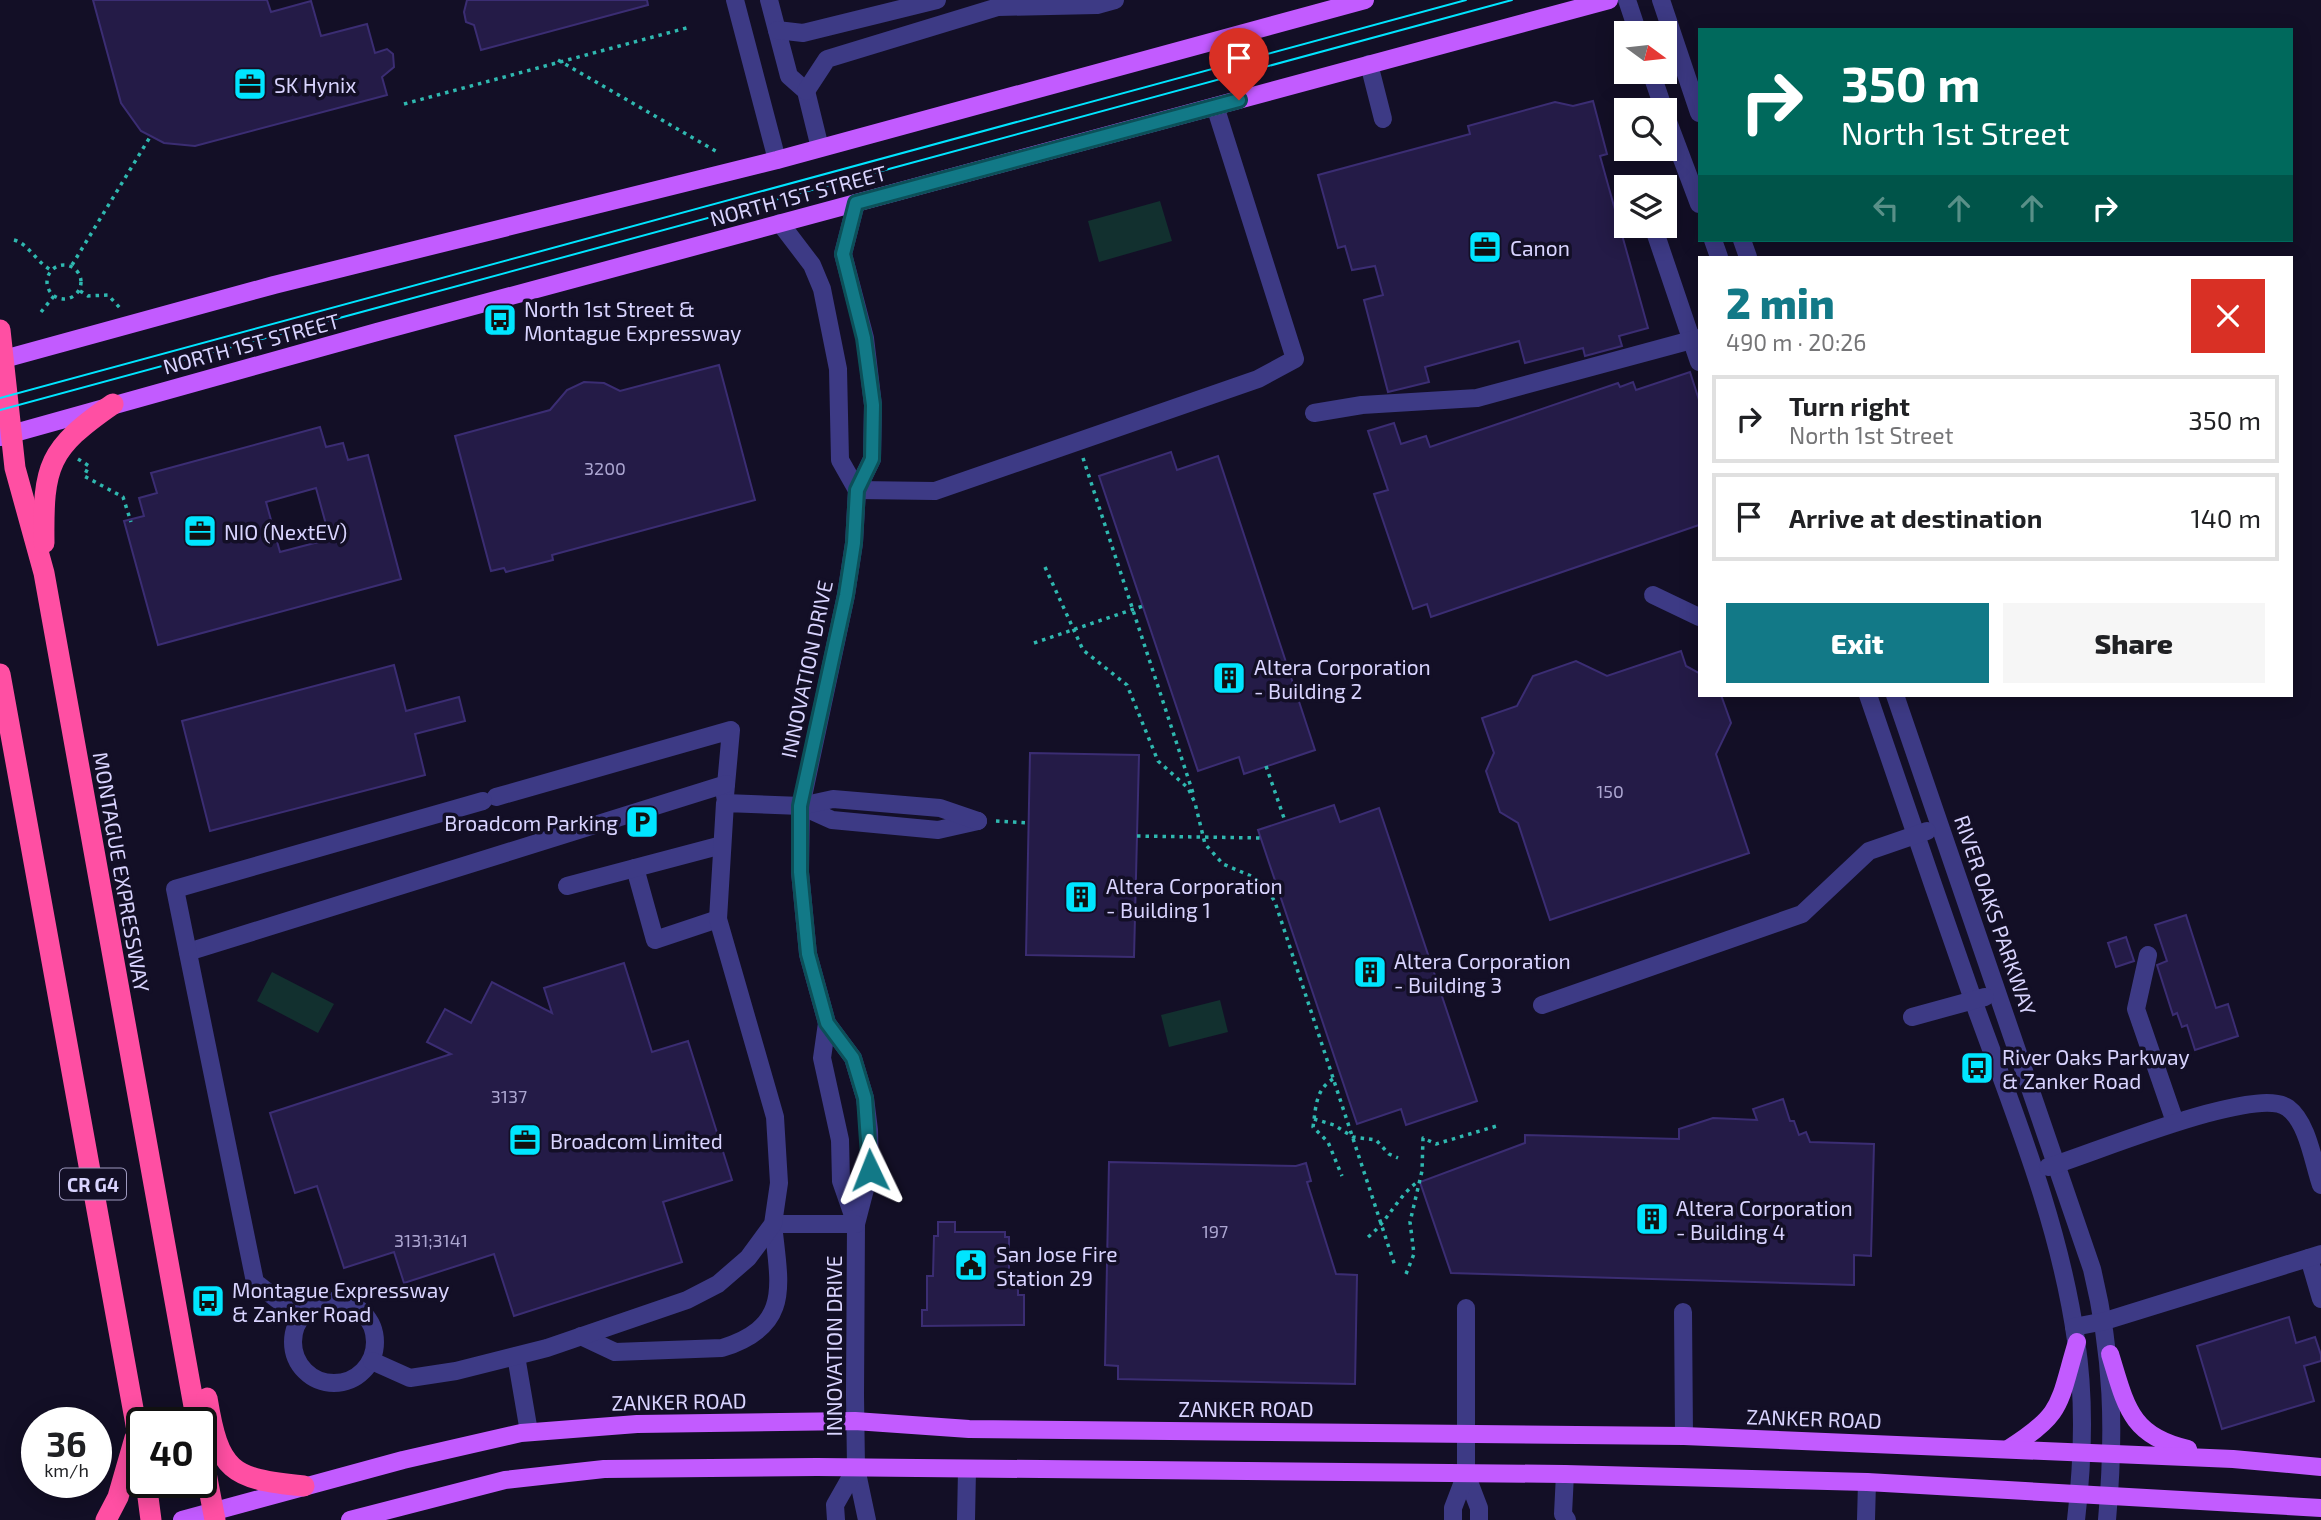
<!DOCTYPE html>
<html lang="en">
<head>
<meta charset="utf-8">
<style>
  body { margin:0; font-family:"Exo 2",sans-serif; background:#f6f6f6; color:#202124; height:100vh; display:flex; flex-direction:column; font-size:26px; white-space:nowrap }
  * { box-sizing:border-box; margin:0 }
  p { font-size:23px; color:#757577 }
  .icon { flex:none; width:38px; height:38px; fill:none; stroke:currentColor; stroke-width:2; stroke-linecap:round; stroke-linejoin:round }
  .map { position:relative; flex:1; overflow:hidden }
  .sheet { position:absolute; left:1698px; top:256px; width:595px; height:441px; display:flex; flex-direction:column; background:#fff; border-radius:0px; box-shadow:0 4px 18px #0003 }
  .sheet>* { flex:none }
  .banner { position:absolute; left:1698px; top:28px; width:595px; height:214px; border-radius:0px; box-shadow:0 4px 18px #0003; background:#00695c; color:#fff; overflow:hidden }
  .needle { width:46px; rotate:105deg }
  .buttons { position:absolute; left:1614px; top:21px; display:grid; gap:14px }
  .buttons a { display:grid; place-items:center; width:63px; height:63px; border-radius:0px; background:#fff; box-shadow:0 4px 18px #0003; font-size:35px }
  .speed { position:absolute; left:21px; top:1407px; display:flex; gap:14px; font-size:35px; font-weight:700; text-align:center }
  .speed>* { display:grid; place-content:center; width:91px; height:91px; border-radius:50%; background:#fff; box-shadow:0 4px 18px #0003; line-height:1 }
  .speed small { font-size:18px; font-weight:400 }
  .speed .limit { border:4px solid #111; border-radius:10px; background:#fff; color:#111 }
  .pin { position:absolute; display:grid; place-items:center; width:60px; height:60px; color:#fff; margin:-72px -30px; border-radius:50% 50% 50% 0; rotate:-45deg; box-shadow:0 0 7px #0007 }
  .pin .icon { rotate:45deg }
  .me { position:absolute; width:77px; margin:-38px; rotate:358deg; stroke-linejoin:round; filter:drop-shadow(0 0 5px #0008) }
  .turn { display:flex; align-items:center; gap:24px; height:147px; padding:0 28px; font-size:32px }
  .turn .icon { width:91px; height:91px; stroke-width:2.5 }
  .turn b { display:block; font-size:49px; line-height:60px }
  .lanes { display:flex; align-items:center; height:66px; padding:0 28px; background:#0003; justify-content:center; gap:35px; direction:ltr }
  .lanes .off { opacity:.35 }
  .round { display:grid; place-items:center; flex:none; width:74px; height:74px; border-radius:0px; background:#f6f6f6 }
  .headline { display:flex; align-items:center; justify-content:space-between; height:119px; padding:0 28px }
  h1 { font-size:42px; font-weight:800; line-height:52px; color:#127987 }
  .button { display:flex; gap:14px; margin-top:auto; padding:14px 28px }
  .button a { flex:1; height:80px; border-radius:0px; background:#127987; color:#fff; font-size:28px; font-weight:800; line-height:80px; text-align:center }
  .button a+a { background:#f6f6f6; color:#202124 }
  ul { padding:0; list-style:none }
  li { display:flex; align-items:center; gap:21px; height:88px; margin:0 14px 10px; padding:0 14px; border:4px solid #e0e0e0; border-radius:0px }
  li div { flex:1 }
  li b { display:block; font-size:26px }
  li em { font-style:normal }
  .map>svg:first-child { display:block }
  .green { fill:#12302f }
  .building { fill:#241b47; stroke:#3b2d73; stroke-width:2; fill-rule:evenodd }
  .lines { fill:none; stroke-linecap:round; stroke-linejoin:round }
  .path { stroke:#2fb8b0; stroke-width:3.5; stroke-dasharray:3.5 5; stroke-linecap:butt }
  .minor { stroke:#3d3a85; stroke-width:18 }
  .major { stroke:#c25bff; stroke-width:18 }
  .highway { stroke:#ff4fa3; stroke-width:21 }
  .tram { stroke:#00e5ff; stroke-width:2 }
  .path-bridge { stroke:#2fb8b0; stroke-width:3.5; stroke-dasharray:3.5 5; stroke-linecap:butt }
  .route-casing { stroke:#0c4f58; stroke-width:18 }
  .route { stroke:#127987; stroke-width:12 }
  .labels { text-anchor:middle; dominant-baseline:central; stroke-width:7; stroke-linejoin:round; paint-order:stroke }
  .number-label { font-size:18px; fill:#aca6d1 }
  .shield { fill:#130f26; stroke:#9e99be; stroke-width:2 }
  .shield-label { font-size:19px; font-weight:bold; fill:#d9d4ff }
  .poi-label { font-size:21px; fill:#d9d4ff; stroke:#130f26; text-anchor:start }
  .street-label { font-size:21px; fill:#d9d4ff; stroke:#130f26 }
</style>
</head>
<body>
<div class="map">
<svg width="2321" height="1520" viewBox="0 0 2321 1520">
  <rect width="100%" height="100%" fill="#130f26"/>
  <g class="green">
    <path d="M1160 201 1172 241 1099 262 1088 221Z"/>
    <path d="M272 972 334 1004 318 1033 257 1001Z"/>
    <path d="M1220 1000 1228 1032 1169 1047 1161 1015Z"/>
  </g>
  <g class="building">
    <path d="M93 0H267L271 12 311 1 321 36 367 24 375 53 387 49 393 54 394 67 382 77 387 95 195 146 164 143 141 131 121 103Z"/>
    <path d="M467 0H647L648 5 481 50 474 25 466 22 464 12Z"/>
    <path d="M1593 101 1607 154 1600 156 1648 328 1619 336 1622 346 1585 356 1583 348 1525 363 1519 341 1425 367 1429 382 1388 392 1364 300 1383 295 1375 266 1352 270 1345 246 1338 248 1318 175 1470 134 1468 126 1555 102 1573 106Z"/>
    <path d="M719 365 755 500 552 555 553 560 506 572 504 568 491 571 455 436 550 410 567 390 584 382 604 383 620 391Z"/>
    <path d="M1690 372 1699 400V525L1431 617 1427 604 1413 609 1374 494 1388 490 1368 431 1394 423 1401 444 1426 436 1430 447 1618 383 1620 387 1633 382 1636 390Z"/>
    <path d="M320 427 326 447 343 443 348 460 368 455 401 579 158 645 124 521 144 516 139 498 157 493 151 473ZM316 488 330 539 280 552 266 502Z"/>
    <path d="M1171 452 1177 470 1218 456 1315 750 1244 774 1239 757 1198 771 1099 476Z"/>
    <path d="M1681 651 1686 666 1699 673V695H1721L1731 723 1716 754 1749 853 1550 920 1518 823 1500 812 1486 771 1494 753 1482 718 1517 706 1533 676 1576 661 1607 676Z"/>
    <path d="M394 665 406 711 459 697 465 721 415 734 425 775 210 831 182 721Z"/>
    <path d="M1030 753 1139 755 1134 957 1026 955Z"/>
    <path d="M1334 805 1340 822 1379 808 1477 1101 1406 1125 1401 1109 1357 1124 1258 830Z"/>
    <path d="M2186 915 2216 1008 2228 1004 2238 1036 2195 1050 2187 1025 2182 1027 2177 1013 2173 1015 2157 965 2167 961 2155 925Z"/>
    <path d="M2126 937 2134 961 2116 967 2108 943Z"/>
    <path d="M624 963 652 1052 688 1041 732 1180 663 1202 682 1262 514 1316 494 1254 404 1283 394 1252 344 1268 317 1186 295 1193 270 1113 451 1054 427 1042 445 1009 471 1023 492 982 552 1013 544 988Z"/>
    <path d="M1783 1099 1790 1121H1794L1799 1135 1806 1132 1810 1142 1874 1144 1871 1256 1854 1255V1285L1451 1273 1420 1182 1525 1143V1135L1679 1139V1129L1713 1118 1757 1120 1753 1109Z"/>
    <path d="M1109 1162 1296 1166 1306 1163 1311 1181 1307 1182 1336 1274 1357 1275 1355 1384 1118 1379V1366L1105 1365Z"/>
    <path d="M938 1222H955V1232H1005V1237H1009V1276H1018V1295H1024V1325L922 1326V1310H927V1276H933L934 1236H938Z"/>
    <path d="M2289 1317 2296 1343 2315 1337 2321 1355V1361L2304 1366 2314 1401 2222 1429 2197 1346Z"/>
  </g>
  <g class="lines">
    <g class="path">
      <path d="M558 60 719 153"/>
      <path d="M404 104 690 27"/>
      <path d="M14 240C29 244 36 262 51 270"/>
      <circle cx="64" cy="282" r="17"/>
      <path d="M72 265 150 137"/>
      <path d="M80 291 88 296 108 295 120 308"/>
      <path d="M41 312 54 296"/>
      <path d="M1083 458 1194 796"/>
      <path d="M78 459 89 466 84 476 123 497 131 522"/>
      <path d="M1045 567 1083 650 1127 685 1158 761 1188 788 1195 803 1205 844 1223 864 1251 876 1266 887 1275 902 1395 1266"/>
      <path d="M1034 643 1143 606"/>
      <path d="M1266 766 1285 821"/>
      <path d="M996 821 1028 823"/>
      <path d="M1333 1079C1315 1090 1316 1108 1313 1127L1328 1142 1342 1176"/>
      <path d="M1314 1119 1334 1125 1353 1137 1376 1140 1389 1154 1398 1158"/>
      <path d="M1368 1237C1388 1221 1396 1199 1416 1183"/>
      <path d="M1406 1274 1414 1254 1410 1222 1422 1171 1423 1138 1436 1144 1500 1125"/>
    </g>
    <g class="minor">
      <path d="M735 0 777 160"/>
      <path d="M769 0 789 76 806 91 820 148"/>
      <path d="M1627 0 1638 33"/>
      <path d="M1661 0 1699 113"/>
      <path d="M777 30 803 33 937 0"/>
      <path d="M1369 64 1383 119"/>
      <path d="M1651 72 1664 110"/>
      <path d="M806 91 827 59 998 7 1097 5 1115 0"/>
      <path d="M1664 111 1699 204"/>
      <path d="M856 203 843 254 865 338 873 405 872 459 857 490 854 543 846 595 801 806 800 872 808 954 827 1023 853 1058 865 1098 869 1130 870 1170 856 1224 855 1395 856 1468 867 1520"/>
      <path d="M780 223 812 265 822 289 838 369 840 460 857 490"/>
      <path d="M1653 226 1699 362"/>
      <path d="M1713 240 1719 257"/>
      <path d="M1742 240 1748 257"/>
      <path d="M1314 413 1362 405 1477 398 1699 338"/>
      <path d="M857 490 935 491 1258 379 1295 359 1215 106"/>
      <path d="M1653 595 1699 617"/>
      <path d="M1868 695C1904 800 1940 906 1977 1011 2016 1118 2060 1226 2076 1340 2085 1399 2083 1461 2076 1520"/>
      <path d="M1895 695 2092 1269C2113 1355 2115 1431 2107 1520"/>
      <path d="M496 797 731 730 725 796"/>
      <path d="M801 806 832 820 938 830 978 821"/>
      <path d="M635 868 655 940 718 919"/>
      <path d="M567 886 722 845"/>
      <path d="M188 952 726 784"/>
      <path d="M2148 955 2136 1009 2175 1122"/>
      <path d="M1542 1005 1802 914 1869 851 1927 831"/>
      <path d="M1912 1017 1985 997"/>
      <path d="M827 1023 822 1058 840 1140 841 1181 856 1224"/>
      <path d="M2048 1167C2090 1155 2256 1084 2288 1108 2308 1123 2313 1162 2321 1185"/>
      <path d="M2309 1258 2321 1299"/>
      <circle cx="334" cy="1342" r="41"/>
      <path d="M1466 1308V1474L1479 1508V1520"/>
      <path d="M1683 1312 1684 1436"/>
      <path d="M301 1318 255 1282 175 889 483 801"/>
      <path d="M2074 1327 2105 1321 2321 1254"/>
      <path d="M581 1336 615 1352 722 1348C793 1326 779 1284 773 1224H856"/>
      <path d="M516 1356 529 1432"/>
      <path d="M372 1361 410 1378 456 1371 547 1348 687 1300 718 1284 748 1258 773 1224 779 1183 775 1117 718 919 725 803 801 806 833 799 940 808 978 821"/>
      <path d="M1565 1474 1563 1514 1567 1520"/>
      <path d="M836 1520 835 1505 856 1468"/>
      <path d="M966 1520 967 1470"/>
      <path d="M1453 1520V1508L1466 1474"/>
      <path d="M1866 1520 1867 1482"/>
    </g>
    <g class="major">
      <path d="M0 360 274 285 777 160 1365 0"/>
      <path d="M0 437 377 332 1609 0"/>
      <path d="M2110 1354C2126 1406 2130 1436 2188 1449"/>
      <path d="M2008 1449C2065 1413 2058 1404 2077 1342"/>
      <path d="M182 1520 403 1460 521 1433 637 1424 855 1421 969 1429 1684 1436 2233 1459 2321 1467"/>
      <path d="M350 1520 505 1480 604 1469 817 1467 1565 1474 1867 1482 2321 1508"/>
    </g>
    <g class="highway">
      <path d="M0 330 15 468 44 573 197 1423"/>
      <path d="M44 543C43 465 48 449 113 404"/>
      <path d="M0 674 142 1458"/>
      <path d="M207 1398C219 1471 230 1479 304 1486"/>
      <path d="M201 1447 215 1520"/>
      <path d="M146 1482 151 1520"/>
      <path d="M106 1520 118 1497 135 1438"/>
    </g>
    <g class="tram">
      <path d="M0 398 1466 0"/>
      <path d="M0 410 1512 0"/>
    </g>
    <path class="path-bridge" d="M1137 836 1261 838"/>
  </g>
  <g class="lines">
    <defs>
      <path id="route" d="M870 1170 865 1098 853 1058 827 1023 808 954 800 872V806L846 595 854 543 857 490 872 459 873 405 864 338 843 254 856 203 1239 100"/>
    </defs>
    <use href="#route" class="route-casing"/>
    <use href="#route" class="route"/>
  </g>
  <defs>
    <symbol id="office-square" viewBox="-11 -11 22 22"><rect x="-9" y="-9" width="18" height="18" rx="4" fill="#00e5ff" stroke="#130f26"/><path d="M-6-3h4V-5.5h4V-3h4V5H-6ZM-1-4.5V-3h2v-1.5ZM-6 0V1H6V0Z" fill="#111"/></symbol>
    <symbol id="bus-square" viewBox="-11 -11 22 22"><rect x="-9" y="-9" width="18" height="18" rx="4" fill="#00e5ff" stroke="#130f26"/><path d="M-5-6H5V4H4V6H2V4H-2V6H-4V4H-5ZM-3.5-4V0h7V-4ZM-3.5 1.2v1.5H-2V1.2ZM2 1.2v1.5H3.5V1.2Z" fill="#111"/></symbol>
    <symbol id="building-square" viewBox="-11 -11 22 22"><rect x="-9" y="-9" width="18" height="18" rx="4" fill="#00e5ff" stroke="#130f26"/><path d="M-4-6H4V6H1V3H-1V6H-4ZM-2.5-4.3h1.7v1.8h-1.7ZM.8-4.3h1.7v1.8H.8ZM-2.5-1h1.7V.8h-1.7ZM.8-1h1.7V.8H.8Z" fill="#111"/></symbol>
    <symbol id="parking-square" viewBox="-11 -11 22 22"><rect x="-9" y="-9" width="18" height="18" rx="4" fill="#00e5ff" stroke="#130f26"/><path d="M-3.5-5.5H1a3.5 3.5 0 0 1 0 7H-1V5.5H-3.5ZM-1-3.4V-.6H.8a1.4 1.4 0 0 0 0-2.8Z" fill="#111"/></symbol>
    <symbol id="civic-square" viewBox="-11 -11 22 22"><rect x="-9" y="-9" width="18" height="18" rx="4" fill="#00e5ff" stroke="#130f26"/><path d="M-.6-6.5H3V-4.5H.6V-3L4-1V1h2V6H-6V1h2V-1L-.6-3ZM-1.2 2.5V6h2.4V2.5Z" fill="#111"/></symbol>
  </defs>
  <g fill-rule="evenodd">
    <use href="#office-square" x="231" y="65" width="38" height="38"/>
    <use href="#office-square" x="1466" y="228" width="38" height="38"/>
    <use href="#bus-square" x="481" y="301" width="38" height="38"/>
    <use href="#office-square" x="181" y="512" width="38" height="38"/>
    <use href="#building-square" x="1210" y="659" width="38" height="38"/>
    <use href="#parking-square" x="623" y="803" width="38" height="38"/>
    <use href="#building-square" x="1062" y="878" width="38" height="38"/>
    <use href="#building-square" x="1351" y="953" width="38" height="38"/>
    <use href="#bus-square" x="1958" y="1049" width="38" height="38"/>
    <use href="#office-square" x="506" y="1121" width="38" height="38"/>
    <use href="#building-square" x="1633" y="1200" width="38" height="38"/>
    <use href="#civic-square" x="952" y="1246" width="38" height="38"/>
    <use href="#bus-square" x="189" y="1282" width="38" height="38"/>
  </g>
  <g class="labels">
    <g class="number-label">
      <text x="605" y="468">3200</text>
      <text x="1610" y="791">150</text>
      <text x="509" y="1096">3137</text>
      <text x="1215" y="1231">197</text>
      <text x="431" y="1240">3131;3141</text>
    </g>
    <rect class="shield" x="60" y="1168.5" width="66" height="31" rx="5"/>
    <g class="shield-label">
      <text x="93" y="1184">CR G4</text>
    </g>
    <g class="poi-label">
      <text x="274" y="84">SK Hynix</text>
      <text x="1510" y="247">Canon</text>
      <text x="524" y="308">North 1st Street &amp;<tspan x="524" dy="24">Montague Expressway</tspan></text>
      <text x="224" y="531">NIO (NextEV)</text>
      <text x="1254" y="666">Altera Corporation<tspan x="1254" dy="24">- Building 2</tspan></text>
      <text x="618" y="822" text-anchor="end">Broadcom Parking</text>
      <text x="1106" y="885">Altera Corporation<tspan x="1106" dy="24">- Building 1</tspan></text>
      <text x="1394" y="960">Altera Corporation<tspan x="1394" dy="24">- Building 3</tspan></text>
      <text x="2002" y="1056">River Oaks Parkway<tspan x="2002" dy="24">&amp; Zanker Road</tspan></text>
      <text x="550" y="1140">Broadcom Limited</text>
      <text x="1676" y="1207">Altera Corporation<tspan x="1676" dy="24">- Building 4</tspan></text>
      <text x="996" y="1253">San Jose Fire<tspan x="996" dy="24">Station 29</tspan></text>
      <text x="232" y="1289">Montague Expressway<tspan x="232" dy="24">&amp; Zanker Road</tspan></text>
    </g>
    <g class="street-label">
      <text transform="translate(798 195) rotate(-15)">NORTH 1ST STREET</text>
      <text transform="translate(251 343) rotate(-15)">NORTH 1ST STREET</text>
      <text transform="translate(806 669) rotate(-78)">INNOVATION DRIVE</text>
      <text transform="translate(122 872) rotate(80)">MONTAGUE EXPRESSWAY</text>
      <text transform="translate(1996 915) rotate(71)">RIVER OAKS PARKWAY</text>
      <text transform="translate(833 1346) rotate(-90)">INNOVATION DRIVE</text>
      <text transform="translate(679 1401) rotate(-1)">ZANKER ROAD</text>
      <text x="1246" y="1408">ZANKER ROAD</text>
      <text transform="translate(1814 1418) rotate(2)">ZANKER ROAD</text>
    </g>
  </g>
</svg>
<div class="buttons">
<a><svg class="needle" viewBox="-14 -14 28 28"><path d="M0-13l5 13h-10z" fill="#e53935"/><path d="M0 13l5-13h-10z" fill="#757577"/></svg></a>
<a><svg class="icon" aria-label="search" viewBox="0 0 24 24"><circle cx="10" cy="10" r="6"/><path d="M15 15l6 6"/></svg></a>
<a><svg class="icon" aria-label="layers" viewBox="0 0 24 24"><path d="M12 4l9 5-9 5-9-5zM3 14l9 5 9-5"/></svg></a>
</div>
<div class="speed"><div>36<small>km/h</small></div><div class="limit">40</div></div>
<div class="pin" style="left:1239px;top:100px;background:#d93025"><svg class="icon" aria-label="arrive" viewBox="0 0 24 24"><path d="M6 21V4h12l-3 4 3 4H6"/></svg></div>
<svg class="me" style="left:870px;top:1170px" viewBox="-20 -20 40 40"><path d="M0-17L14 15 0 8-14 15z" fill="#127987" stroke="#fff" stroke-width="4"/></svg>
<div class="banner">
<div class="turn"><svg class="icon" aria-label="right" viewBox="0 0 24 24"><path d="M7 20v-9h11M14 6l5 5-5 5"/></svg><div><b>350 m</b>North 1st Street</div></div>
<div class="lanes"><svg class="icon off" aria-label="left" viewBox="0 0 24 24"><path d="M17 20v-9H6M10 6l-5 5 5 5"/></svg><svg class="icon off" aria-label="ahead" viewBox="0 0 24 24"><path d="M12 20V5M6 11l6-6 6 6"/></svg><svg class="icon off" aria-label="ahead" viewBox="0 0 24 24"><path d="M12 20V5M6 11l6-6 6 6"/></svg><svg class="icon" aria-label="right" viewBox="0 0 24 24"><path d="M7 20v-9h11M14 6l5 5-5 5"/></svg></div>
</div>
<section class="sheet">
<div class="headline"><div><h1>2 min</h1><p>490 m · 20:26</p></div><a class="round" style="background:#d93025;color:#fff"><svg class="icon" aria-label="close" viewBox="0 0 24 24"><path d="M6 6l12 12M18 6L6 18"/></svg></a></div>
<ul>
<li><svg class="icon" aria-label="right" viewBox="0 0 24 24"><path d="M7 20v-9h11M14 6l5 5-5 5"/></svg><div><b>Turn right</b><p>North 1st Street</p></div><em>350 m</em></li>
<li><svg class="icon" aria-label="arrive" viewBox="0 0 24 24"><path d="M6 21V4h12l-3 4 3 4H6"/></svg><div><b>Arrive at destination</b></div><em>140 m</em></li>
</ul>
<div class="button"><a>Exit</a><a>Share</a></div>
</section>
</div>
</body>
</html>
